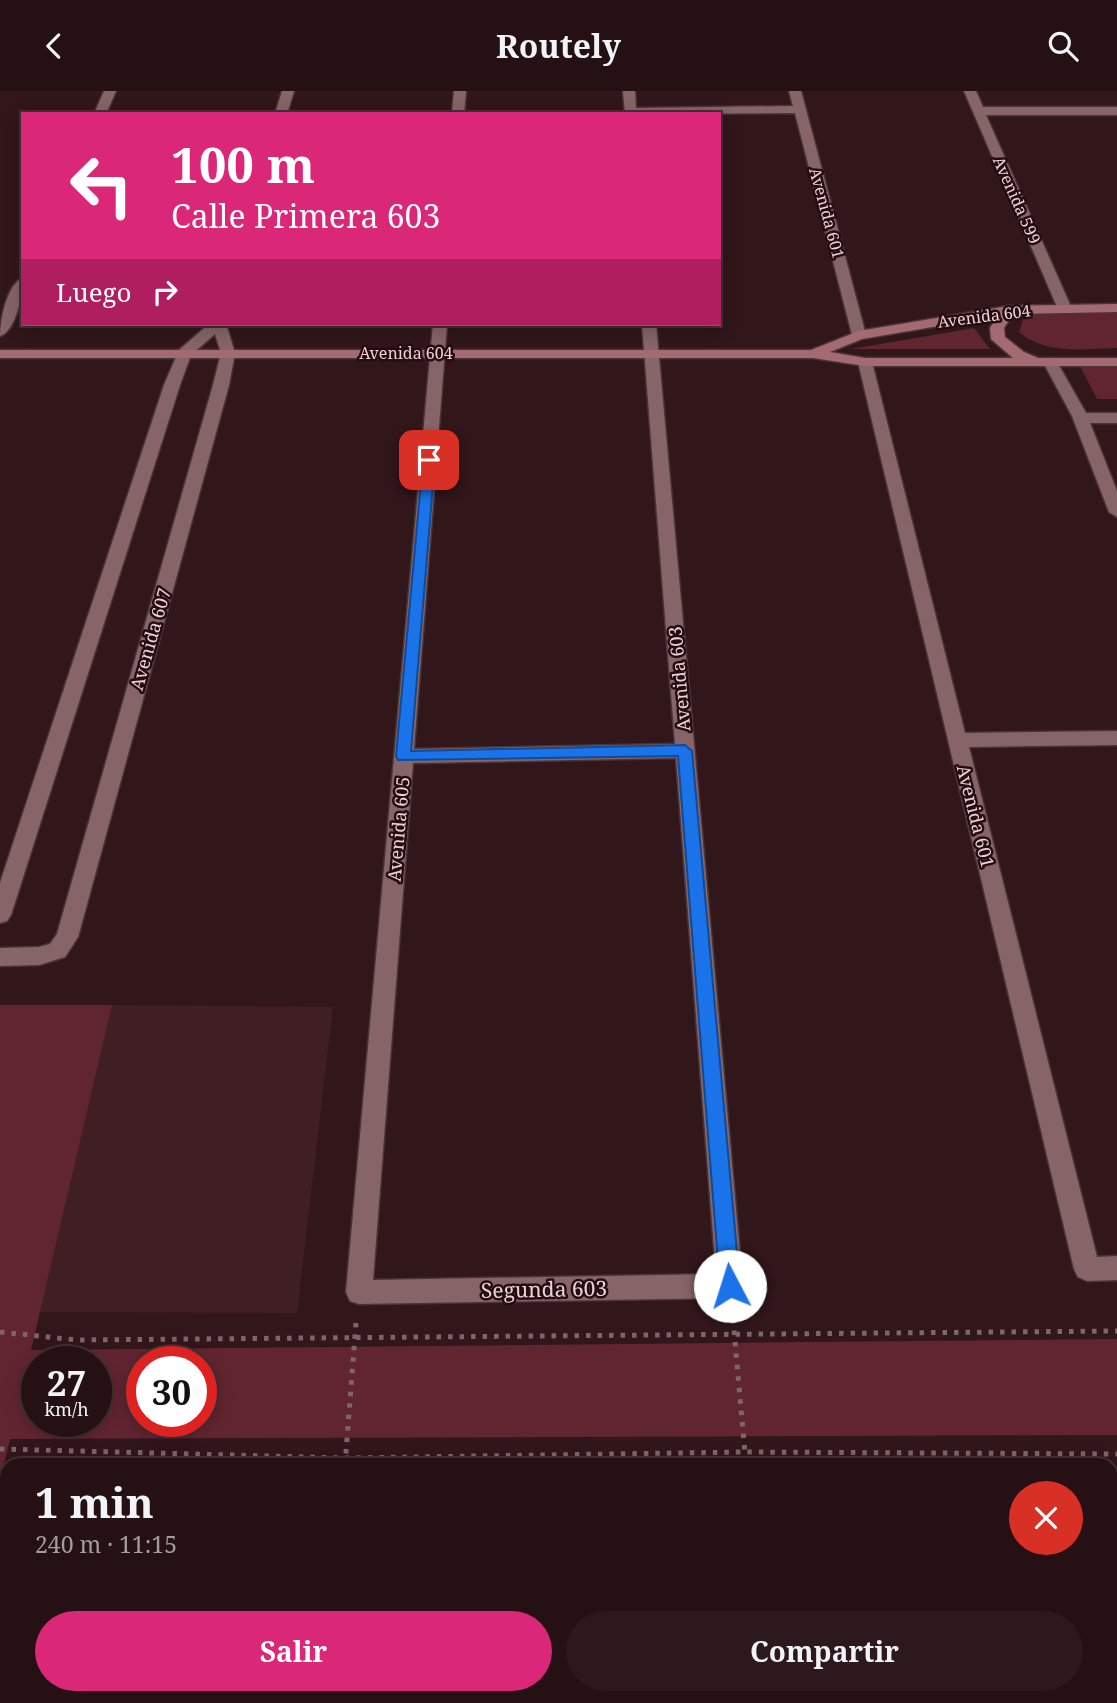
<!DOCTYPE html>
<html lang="es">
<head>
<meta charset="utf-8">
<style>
  body { margin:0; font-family:"Noto Serif",serif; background:#2d191d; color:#f1f3f6; height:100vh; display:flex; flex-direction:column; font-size:26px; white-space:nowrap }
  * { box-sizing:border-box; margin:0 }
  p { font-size:23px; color:#a39da0 }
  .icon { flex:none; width:38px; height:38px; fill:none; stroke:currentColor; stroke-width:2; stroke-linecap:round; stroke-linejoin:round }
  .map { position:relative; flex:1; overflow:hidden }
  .panel { position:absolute; left:0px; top:1367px; width:1118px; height:247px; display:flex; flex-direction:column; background:#251014; border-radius:21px 21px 0 0; box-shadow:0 4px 18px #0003,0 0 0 2px #423034 }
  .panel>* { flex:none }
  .top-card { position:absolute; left:21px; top:21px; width:700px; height:214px; border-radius:0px; box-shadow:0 4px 18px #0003,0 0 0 2px #423034; background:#db2777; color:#fff; overflow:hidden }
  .speed { position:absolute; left:21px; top:1255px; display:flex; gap:14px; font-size:35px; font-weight:700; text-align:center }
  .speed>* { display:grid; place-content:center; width:91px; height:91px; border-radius:50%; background:#251014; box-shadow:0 4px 18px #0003,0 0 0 2px #423034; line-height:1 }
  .speed small { font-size:18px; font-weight:400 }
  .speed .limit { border:10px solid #d22; background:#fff; color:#111 }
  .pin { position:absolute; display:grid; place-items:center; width:60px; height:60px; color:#fff; margin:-30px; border-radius:14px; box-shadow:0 4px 10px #0006 }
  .me { position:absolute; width:77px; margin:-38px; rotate:355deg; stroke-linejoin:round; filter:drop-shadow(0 0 5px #0008) }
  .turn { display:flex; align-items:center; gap:24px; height:147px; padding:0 35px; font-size:32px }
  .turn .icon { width:91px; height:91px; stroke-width:2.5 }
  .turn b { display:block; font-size:49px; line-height:60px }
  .then { display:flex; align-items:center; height:66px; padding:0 35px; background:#0003; gap:14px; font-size:26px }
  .round { display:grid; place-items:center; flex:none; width:74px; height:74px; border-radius:37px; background:#2d191d }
  .headline { display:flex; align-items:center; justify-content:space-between; height:119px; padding:0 35px }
  h1 { font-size:42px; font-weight:700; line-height:52px }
  .action { display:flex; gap:14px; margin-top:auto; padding:14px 35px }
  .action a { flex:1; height:80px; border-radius:42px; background:#db2777; color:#fff; font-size:28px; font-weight:700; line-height:80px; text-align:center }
  .action a+a { background:#2d191d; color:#f1f3f6 }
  header { display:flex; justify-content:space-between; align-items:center; height:91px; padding:0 35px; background:#251014; font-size:32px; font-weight:700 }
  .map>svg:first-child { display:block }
  .built { fill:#401f24 }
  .green { fill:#612530; fill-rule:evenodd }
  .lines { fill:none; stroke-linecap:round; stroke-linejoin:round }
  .street-casing { stroke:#493437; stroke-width:3 }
  .secondary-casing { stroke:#493437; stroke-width:3 }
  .path { stroke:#7d6569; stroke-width:5; stroke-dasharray:4.5 7; stroke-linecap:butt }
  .street { fill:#866467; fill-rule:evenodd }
  .secondary { fill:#a46a71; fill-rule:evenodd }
  .route { fill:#1a73e8; stroke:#114b97; stroke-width:2 }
  .labels { text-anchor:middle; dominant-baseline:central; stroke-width:5; stroke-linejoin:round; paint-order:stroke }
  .far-street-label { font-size:16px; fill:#e8d4d6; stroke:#260c11 }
  .street-label { font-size:18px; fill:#e8d4d6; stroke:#260c11 }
  .near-street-label { font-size:21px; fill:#e8d4d6; stroke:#260c11 }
</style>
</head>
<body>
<header><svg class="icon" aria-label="back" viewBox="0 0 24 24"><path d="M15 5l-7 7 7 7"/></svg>Routely<svg class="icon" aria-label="search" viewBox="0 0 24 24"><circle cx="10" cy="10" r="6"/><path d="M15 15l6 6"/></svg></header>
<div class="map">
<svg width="1117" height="1612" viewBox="0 0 1117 1612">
  <rect width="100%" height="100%" fill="#31161a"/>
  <g class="built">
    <path d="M112 914 333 916 297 1222 39 1221Z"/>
    <path d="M0 1406H7V1606L255 1607 254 1612H0Z"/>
  </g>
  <g class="green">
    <path d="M1039 222H1117V257C1083 258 1046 264 1019 241L1023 229Z"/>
    <path d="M974 237 990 258H851Z"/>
    <path d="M1080 275H1117V308H1097Z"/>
    <path d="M0 914H112L31 1259 1117 1248V1344L10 1348 0 1390ZM37 1270H96V1330H37ZM201 1270V1330H142V1270Z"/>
  </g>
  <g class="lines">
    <defs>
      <g id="street">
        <path d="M104 0H116L106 23H94Z"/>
        <path d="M282 0H294L287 23H275Z"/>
        <path d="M454 0H466L464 23H452Z"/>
        <path d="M623 0H635L636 17 793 15 789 0H801L866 244 864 247H854L852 244 795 22 625 23Z"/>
        <path d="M964 0H976L983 16H1117V24H986L1072 218 1070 221H1060L1058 218Z"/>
        <path d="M23 187C23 202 16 240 0 245 0 229 7 193 23 187Z"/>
        <path d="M209 233H226L235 262 229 294 78 846 65 866 39 874 0 875V857L39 856 50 853 57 843 213 294 221 262 215 243 191 264 180 294 11 824 7 830 0 832V792L164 294 179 259Z"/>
        <path d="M433 233H447L414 658 675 653 642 233H656L743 1195 739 1203 730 1207 359 1213 350 1210 346 1201ZM676 667 716 1183 373 1189 413 672Z"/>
        <path d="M865 267 872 271 965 642 1117 640V654L969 656 1097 1166 1117 1165V1189L1087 1190 1078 1186 1074 1178 858 271Z"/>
        <path d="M1050 267 1057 271 1086 322H1117V332H1090L1117 400V426L1109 421 1072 325 1043 271Z"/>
        <rect x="309" y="1606" width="30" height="6"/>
        <path d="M750 1606H780L781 1612H751Z"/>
      </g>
      <path id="secondary" d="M1117 213V221L1013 223 1004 237 1005 246 1024 261 1038 267H1117V275H865L813 267H0V259H811L859 240 1008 215ZM997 225 990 237 991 248 1013 267H865L830 261 862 248Z"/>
    </defs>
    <use href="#street" class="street-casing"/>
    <use href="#secondary" class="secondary-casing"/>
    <g class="path">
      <path d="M733 1228 746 1374"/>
      <path d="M0 1241 77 1249 1117 1240"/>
      <path d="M0 1358 345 1367 744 1361 1117 1363"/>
      <path d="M345 1374 356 1232"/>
    </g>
    <use href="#street" class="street"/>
    <use href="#secondary" class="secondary"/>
  </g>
  <path class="route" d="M429 366 435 369 411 660 685 654 692 660 740 1195 737 1202 730 1204 723 1202 720 1195 678 665 398 669 396 665 423 369Z"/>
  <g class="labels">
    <g class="far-street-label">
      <text transform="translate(1017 109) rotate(66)">Avenida 599</text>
      <text transform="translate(827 122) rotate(75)">Avenida 601</text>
      <text transform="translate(984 225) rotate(-7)">Avenida 604</text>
      <text x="406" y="262">Avenida 604</text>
    </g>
    <g class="street-label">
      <text transform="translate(150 548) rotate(-74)">Avenida 607</text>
      <text transform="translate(679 588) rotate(-95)">Avenida 603</text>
      <text transform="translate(976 725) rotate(76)">Avenida 601</text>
      <text transform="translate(398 738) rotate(-85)">Avenida 605</text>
    </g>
    <g class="near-street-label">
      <text transform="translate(544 1198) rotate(-1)">Segunda 603</text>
    </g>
  </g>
</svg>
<div class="speed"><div>27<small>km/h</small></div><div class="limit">30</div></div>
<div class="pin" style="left:429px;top:369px;background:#d93025"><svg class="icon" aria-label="arrive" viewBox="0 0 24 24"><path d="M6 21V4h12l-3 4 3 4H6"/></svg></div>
<svg class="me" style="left:730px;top:1195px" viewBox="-20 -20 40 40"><circle r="19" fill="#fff"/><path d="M0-13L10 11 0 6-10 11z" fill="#1a73e8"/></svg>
<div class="top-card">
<div class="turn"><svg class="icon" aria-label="left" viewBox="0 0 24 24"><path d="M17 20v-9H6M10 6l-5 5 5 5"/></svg><div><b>100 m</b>Calle Primera 603</div></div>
<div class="then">Luego<svg class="icon" aria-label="right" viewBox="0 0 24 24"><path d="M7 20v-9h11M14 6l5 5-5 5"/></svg></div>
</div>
<section class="panel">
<div class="headline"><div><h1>1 min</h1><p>240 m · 11:15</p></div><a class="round" style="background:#d93025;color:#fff"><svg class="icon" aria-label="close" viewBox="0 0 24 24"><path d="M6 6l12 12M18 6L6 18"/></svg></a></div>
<div class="action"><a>Salir</a><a>Compartir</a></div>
</section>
</div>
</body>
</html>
